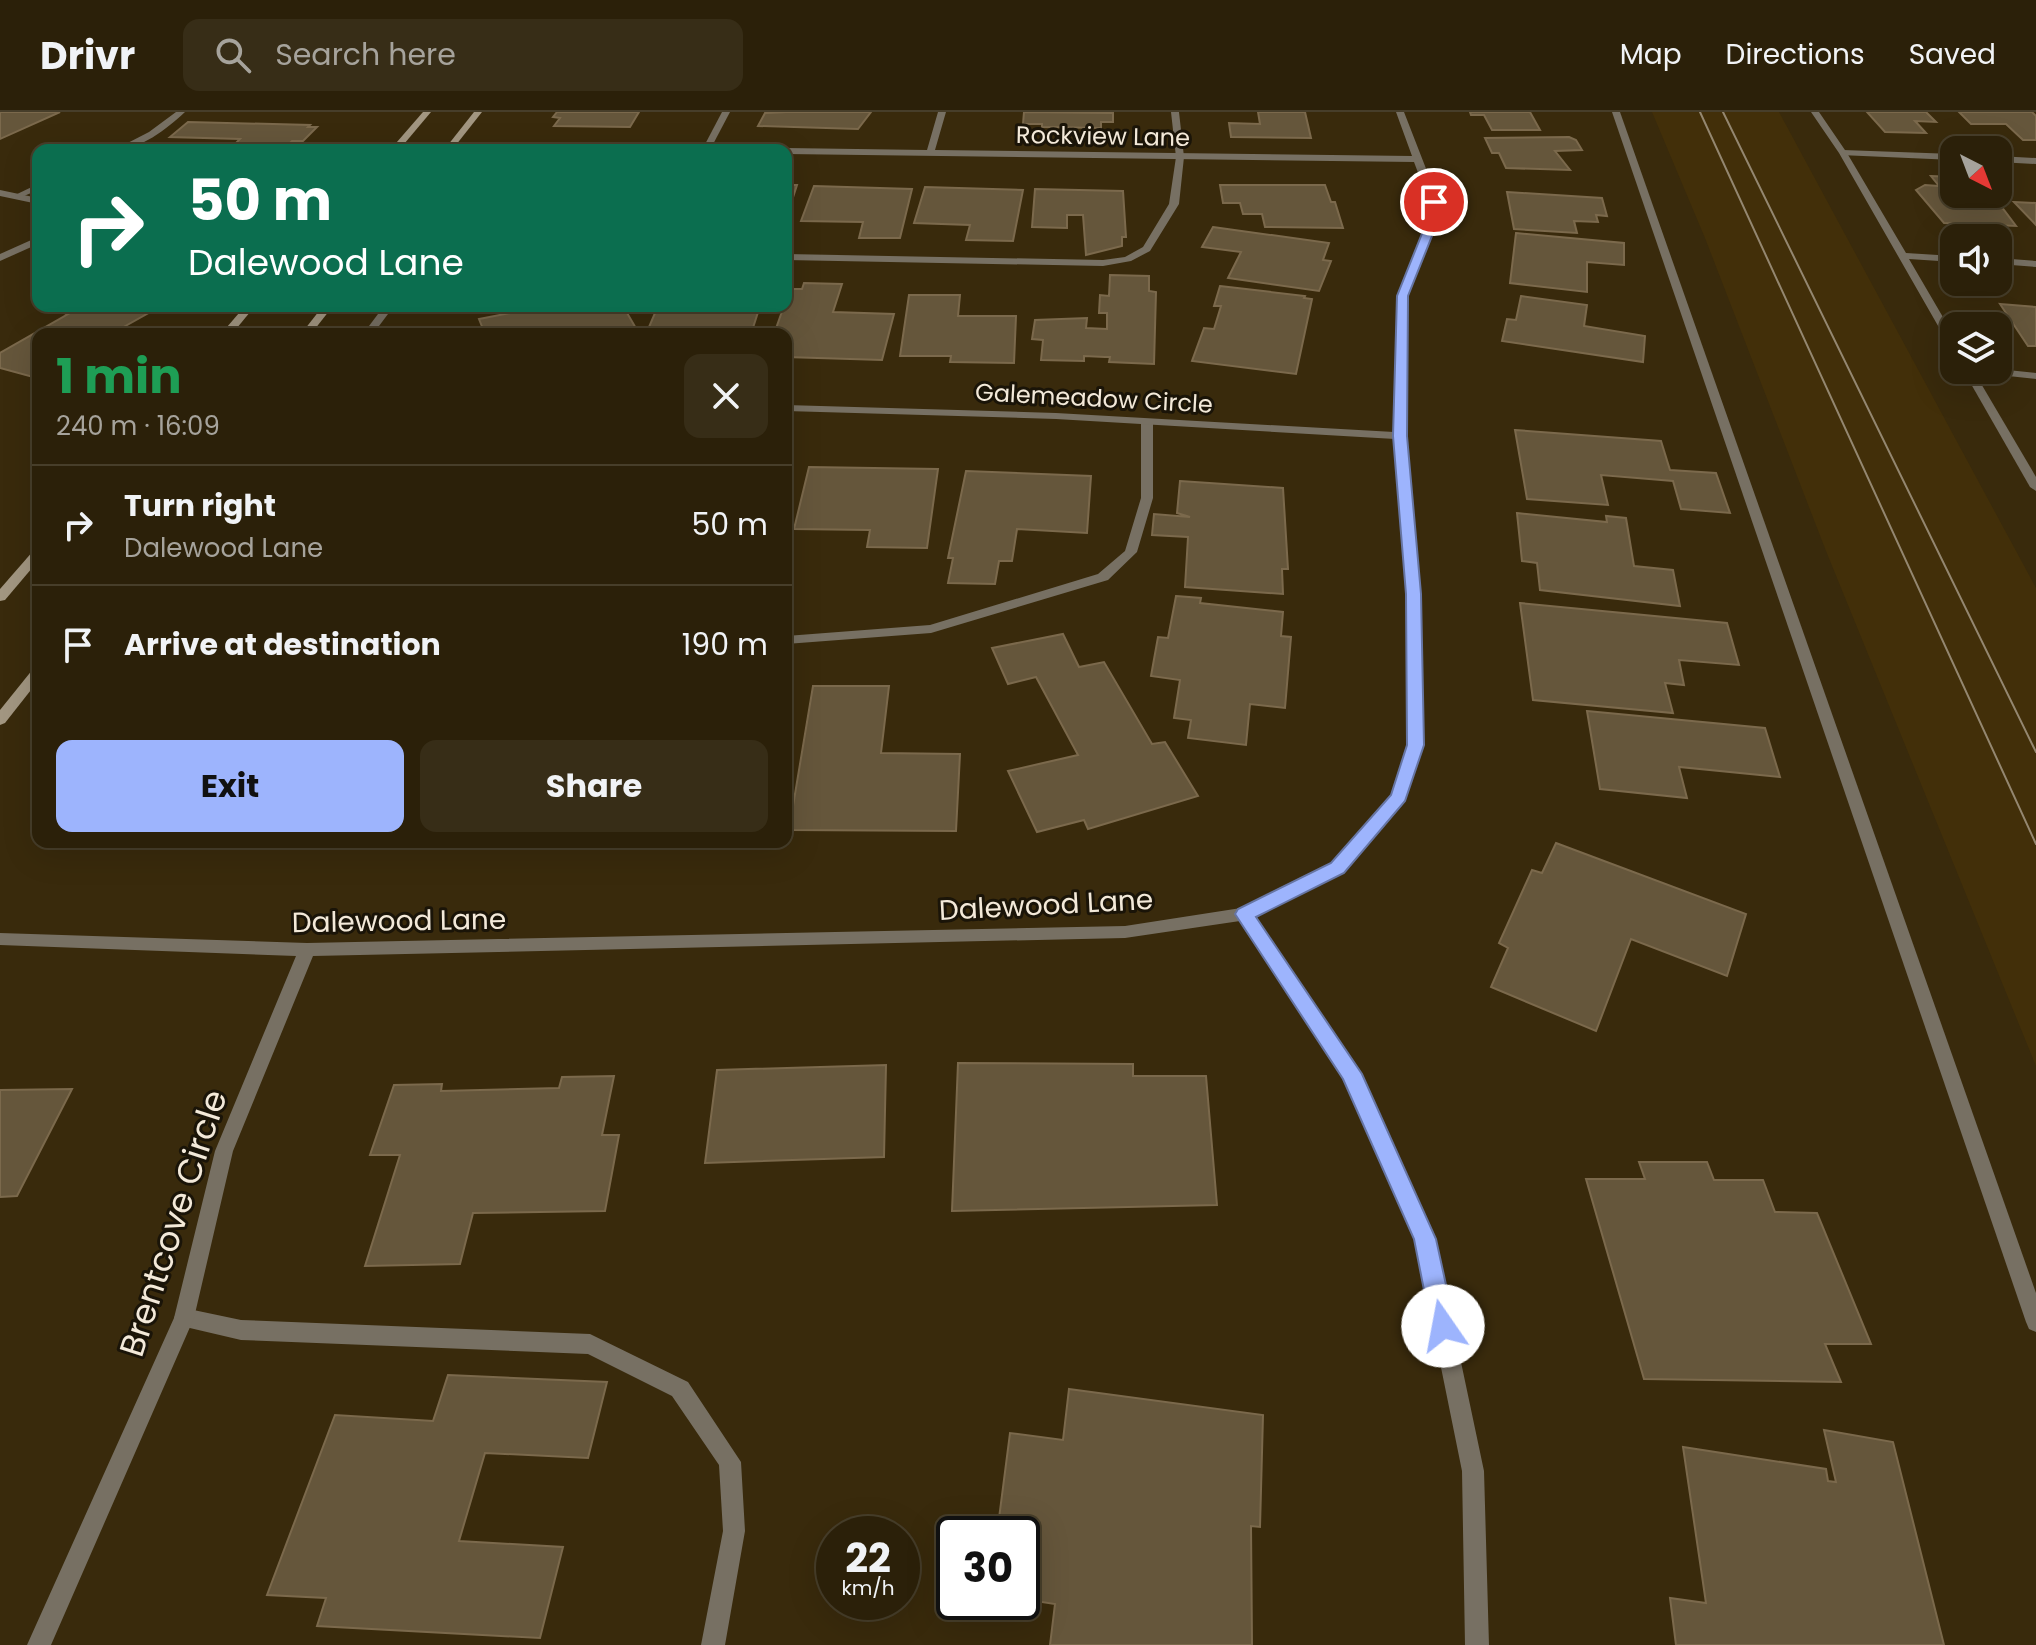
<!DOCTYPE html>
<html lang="en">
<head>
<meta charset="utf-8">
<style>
  body { margin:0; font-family:Poppins,sans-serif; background:#372d17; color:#f1f3f6; height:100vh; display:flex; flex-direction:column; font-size:30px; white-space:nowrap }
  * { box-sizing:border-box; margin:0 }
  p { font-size:26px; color:#a6a39c }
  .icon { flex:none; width:44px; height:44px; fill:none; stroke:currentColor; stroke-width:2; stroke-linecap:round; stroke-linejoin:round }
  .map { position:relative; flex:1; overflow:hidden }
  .panel { position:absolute; left:32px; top:216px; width:760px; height:520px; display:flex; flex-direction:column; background:#2b2009; border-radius:16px; box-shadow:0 8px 32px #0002,0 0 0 2px #473e2a }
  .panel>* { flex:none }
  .banner { position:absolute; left:32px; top:32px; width:760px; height:168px; border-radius:16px; box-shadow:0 8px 32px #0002,0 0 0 2px #473e2a; background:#0b6e4f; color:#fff; overflow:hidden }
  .needle { width:52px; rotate:138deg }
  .tools { position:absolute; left:1940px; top:24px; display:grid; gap:16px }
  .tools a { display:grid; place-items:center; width:72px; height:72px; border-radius:16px; background:#2b2009; box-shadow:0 8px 32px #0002,0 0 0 2px #473e2a; font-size:40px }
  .speed { position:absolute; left:816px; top:1404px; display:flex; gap:16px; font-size:40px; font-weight:700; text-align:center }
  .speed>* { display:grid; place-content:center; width:104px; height:104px; border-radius:50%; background:#2b2009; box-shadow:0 8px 32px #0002,0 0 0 2px #473e2a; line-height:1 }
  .speed small { font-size:20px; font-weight:400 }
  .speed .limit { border:4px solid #111; border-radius:12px; background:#fff; color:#111 }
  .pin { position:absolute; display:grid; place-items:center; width:68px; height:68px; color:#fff; margin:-34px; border:4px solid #fff; border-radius:50%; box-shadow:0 2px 8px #0007 }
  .me { position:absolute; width:88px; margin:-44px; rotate:348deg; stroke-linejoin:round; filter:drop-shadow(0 0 6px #0008) }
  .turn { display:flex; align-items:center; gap:28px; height:168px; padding:0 24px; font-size:36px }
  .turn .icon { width:104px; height:104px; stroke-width:2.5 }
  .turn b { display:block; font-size:56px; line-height:68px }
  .round { display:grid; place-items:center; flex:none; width:84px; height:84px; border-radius:16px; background:#372d17 }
  .headline { display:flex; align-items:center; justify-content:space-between; height:136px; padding:0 24px }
  h1 { font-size:48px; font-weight:700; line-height:60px; color:#1e9e55 }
  .primary-button { display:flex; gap:16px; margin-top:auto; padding:16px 24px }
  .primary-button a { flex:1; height:92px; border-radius:16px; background:#9db4fd; color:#111; font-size:32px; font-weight:700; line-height:92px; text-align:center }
  .primary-button a+a { background:#372d17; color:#f1f3f6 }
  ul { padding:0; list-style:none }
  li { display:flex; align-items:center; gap:24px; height:120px; padding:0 24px; border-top:2px solid #473e2a }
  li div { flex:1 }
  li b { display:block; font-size:30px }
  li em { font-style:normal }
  header { display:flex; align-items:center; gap:48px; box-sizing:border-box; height:112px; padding:0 40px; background:#2b2009; border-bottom:2px solid #473e2a }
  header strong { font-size:38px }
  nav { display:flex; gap:44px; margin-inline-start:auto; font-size:28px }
  .search { width:560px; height:72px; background:#372d17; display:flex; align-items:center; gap:20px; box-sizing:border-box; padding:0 28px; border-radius:16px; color:#a6a39c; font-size:30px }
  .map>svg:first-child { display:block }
  .built { fill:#422f09 }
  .building { fill:#65563b; stroke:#7b694c; stroke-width:2 }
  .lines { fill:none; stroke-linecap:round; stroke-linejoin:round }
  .service { fill:#777063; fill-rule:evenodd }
  .minor { fill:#777063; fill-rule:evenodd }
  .secondary { fill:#a29681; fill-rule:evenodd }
  .tram { stroke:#948770; stroke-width:2 }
  .route { fill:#9db4fd; stroke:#6675a4; stroke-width:2 }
  .labels { text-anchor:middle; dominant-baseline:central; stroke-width:6; stroke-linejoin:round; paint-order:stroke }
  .far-street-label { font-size:24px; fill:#f3e9d9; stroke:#1a1408 }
  .street-label { font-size:28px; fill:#f3e9d9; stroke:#1a1408 }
  .near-street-label { font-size:34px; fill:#f3e9d9; stroke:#1a1408 }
</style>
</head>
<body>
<header>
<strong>Drivr</strong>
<div class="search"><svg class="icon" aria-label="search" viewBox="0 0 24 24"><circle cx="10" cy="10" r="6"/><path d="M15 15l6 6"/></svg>Search here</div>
<nav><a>Map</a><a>Directions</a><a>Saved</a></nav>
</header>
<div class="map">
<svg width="2036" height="1533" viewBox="0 0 2036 1533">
  <rect width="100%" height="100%" fill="#392a0c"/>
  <path class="built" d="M1652 0H1779L2036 476V954L1826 439 1705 126Z"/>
  <g class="building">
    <path d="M0 0H60L0 27Z"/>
    <path d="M557 0H639L630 15 554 14 560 6 553 5Z"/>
    <path d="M787 0H871L858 17 758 14 765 1Z"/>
    <path d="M1024 0 1113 1V10H1101V16L1042 15V12H1023Z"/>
    <path d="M1258 0H1305L1311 26 1231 25 1229 11 1260 12Z"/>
    <path d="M1470 0H1530L1540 18H1492L1484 3H1471Z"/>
    <path d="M1867 0H1926L1936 10 1915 9 1926 21 1885 20Z"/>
    <path d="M1959 0H2032L2036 4V28H2023L2006 12H1971Z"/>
    <path d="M188 10 310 13 308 15H317L303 29H292L283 38H217L230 37 240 27 170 25Z"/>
    <path d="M1569 25 1576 28 1582 38 1555 39 1570 58 1506 56 1499 41H1492L1485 26Z"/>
    <path d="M1931 64 1954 65V82H1992L2016 114 1944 111 1916 78 1925 73 1939 74Z"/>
    <path d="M786 73H797L786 107Z"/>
    <path d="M1220 73H1325L1331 90H1335L1343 116 1265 115 1262 102H1243L1240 91H1223Z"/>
    <path d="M814 74 912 77 900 126H859L863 110 801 109Z"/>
    <path d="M925 75 1023 78 1013 129 966 128 970 113 914 111Z"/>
    <path d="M1035 77 1123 79 1126 125H1122V134L1086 143 1083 103H1067V116L1032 115Z"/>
    <path d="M1507 80 1602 86 1607 104 1596 103 1598 110 1574 109 1577 121 1514 117Z"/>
    <path d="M2014 90 2036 91V113Z"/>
    <path d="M1213 115 1329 131 1323 148 1331 149 1319 179 1228 166 1241 140 1202 135Z"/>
    <path d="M1516 121 1624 131V153L1587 150V180L1510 171Z"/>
    <path d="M1110 163 1149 164V179L1156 180 1154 252 1109 250 1110 245H1105L1084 244V249L1041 248 1043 228 1032 227 1035 208 1087 206 1086 216 1107 217V201H1099L1100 183 1109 184Z"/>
    <path d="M804 171 842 172 833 200 894 202 882 248 786 245V222H774L790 177H802Z"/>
    <path d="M1220 174 1305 184 1304 186 1312 187 1296 262 1192 249 1204 216 1214 217 1221 194H1214Z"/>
    <path d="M909 183H960L958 204H1016L1014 251 950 250 951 244H900Z"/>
    <path d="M1521 184 1587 193 1584 214 1645 224 1643 250 1502 229 1507 207 1516 208Z"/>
    <path d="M2000 192 2036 195V234H2028Z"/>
    <path d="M49 194H161L111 222H38V262L33 265 0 256V241L68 202 45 196Z"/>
    <path d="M547 194H623L637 218 616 222H524L521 216 485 222 479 207Z"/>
    <path d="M658 194H760L751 222H646Z"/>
    <path d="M1515 318 1661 329 1670 358 1716 361 1730 401 1681 397 1673 369 1601 363 1608 393 1527 387Z"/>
    <path d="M809 355 938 357 927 436 867 435 870 418 794 417Z"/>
    <path d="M966 359 1091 364 1087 421 1017 417 1012 449H999L995 472 948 471 953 446H948Z"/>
    <path d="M1180 369 1283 376 1288 457H1282L1283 482 1185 475 1188 425 1152 423 1154 402 1190 405 1177 401Z"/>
    <path d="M1517 401 1607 410 1606 404 1626 406 1634 454 1673 458 1680 494 1540 478 1537 451 1522 449Z"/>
    <path d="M1176 484 1201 486 1200 491 1283 500 1281 524 1291 525 1285 596 1250 592 1246 633 1188 626 1191 608 1174 606 1180 568 1151 564 1158 525 1168 526Z"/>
    <path d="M1520 491 1727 511 1739 553 1679 548 1684 573 1665 571 1673 601 1533 588Z"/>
    <path d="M1063 522 1079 555 1104 550 1152 632 1165 630 1198 684 1088 717 1084 708 1037 720 1008 659 1078 643 1036 565 1008 572 992 536Z"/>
    <path d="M813 574H889L881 641 960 642 956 719 789 718Z"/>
    <path d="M1587 599 1765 616 1780 665 1679 655 1687 686 1600 677Z"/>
    <path d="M1556 731 1746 802 1727 864 1631 827 1596 919 1491 875 1508 836 1499 831 1532 758 1542 761Z"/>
    <path d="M958 951 1133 952V964H1206L1217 1093 952 1099Z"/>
    <path d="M886 953 884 1045 705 1051 717 958Z"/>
    <path d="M614 964 602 1023H619L605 1099 473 1101 460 1152 365 1154 400 1043H370L394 973 442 972 441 979 559 976 562 965Z"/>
    <path d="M72 977 17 1084 0 1085V978Z"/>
    <path d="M1639 1050H1707L1714 1068H1763L1775 1100 1817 1101 1871 1232H1825L1841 1270 1644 1267 1586 1067H1645Z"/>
    <path d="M448 1263 607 1270 588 1346 485 1341 459 1429 563 1435 540 1526 317 1514 326 1486 267 1483 335 1303 433 1309Z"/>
    <path d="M1069 1277 1263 1303 1260 1415 1251 1414 1252 1533H1050L1055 1492 1022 1487V1422H997L1010 1321 1063 1328Z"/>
    <path d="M1824 1318 1893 1330 1944 1533H1676L1670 1486 1706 1491 1683 1335 1826 1357 1828 1369 1836 1370Z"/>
  </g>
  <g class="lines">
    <g class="service">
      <path d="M176 0H185C167 17 140 38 114 38L149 20Z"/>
      <path d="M722 0H730L710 38H702Z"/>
      <path d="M1171 0H1179L1184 45 1179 92 1150 139 1131 149 1103 154 786 148V142L1103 148 1125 145 1143 135 1169 92 1176 45Z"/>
      <path d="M1612 0H1620L2036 1181V1220L2029 1217 2026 1210Z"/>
      <path d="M1843 38 1954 42V48L1840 43V39Z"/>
      <path d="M1998 44 2036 46V52L1998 50Z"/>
      <path d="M38 72V78L17 87 13 84Z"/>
      <path d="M384 194H394L373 222H363Z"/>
      <path d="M1998 257 2036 261V267L1980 261 1975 258Z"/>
      <path d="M1147 308 1153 311V386L1137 440 1108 468 931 521 786 532V524L930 513 1098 462 1125 439 1141 386V311Z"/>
      <path d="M184 1196 241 1208 590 1222 688 1270 741 1350 745 1419 725 1533H701L723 1419 719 1353 672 1284 588 1242 241 1228 177 1213 174 1206 177 1199Z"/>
    </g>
    <g class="minor">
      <path d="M938 0H946L935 38 1412 44 1396 0H1404L1439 90 1436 114 1408 184 1406 324 1421 482 1423 633 1404 689 1343 760 1254 804 1357 957 1435 1127 1484 1359 1489 1533H1465L1462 1359 1415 1127 1344 966 1240 809 1125 826 313 844 233 1039 194 1206 51 1533H27L174 1206 215 1039 296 844 0 833V821L307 831 1125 814 1241 796 1331 752 1392 683 1409 633 1407 482 1395 327 1056 307 786 299V293L1056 301 1394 320 1398 184 1426 114 1429 90 1414 50 786 42V38H782L786 36 927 38Z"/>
      <path d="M1811 0H1819L1847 41 1906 141 1954 144V150L1909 147 1954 224V236L1949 233 1839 41Z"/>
      <path d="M398 31 751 35 755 38 395 36V32Z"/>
      <path d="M0 78 38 86V92L0 84Z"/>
      <path d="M38 125V132L0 149V142Z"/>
      <path d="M1998 146 2036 149V155L1998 152Z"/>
      <path d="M1963 258H1973L2036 365V379L2030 375Z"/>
    </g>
    <g class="secondary">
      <path d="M423 0H431L399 38H390Z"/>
      <path d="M474 0H482L452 38H444Z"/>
      <path d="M245 194H255L232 222H221Z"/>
      <path d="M323 194H333L311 222H301Z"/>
      <path d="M38 437V449L5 488 0 489V477L34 438Z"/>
      <path d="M38 556V569L5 611 0 613V598L33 557Z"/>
    </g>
    <g class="tram">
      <path d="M1700 0 2036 732"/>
      <path d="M1723 0 2036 640"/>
    </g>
  </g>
  <path class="route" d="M1434 87 1440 90 1436 114 1408 184 1407 324 1421 482 1424 633 1405 689 1344 761 1256 805 1362 962 1436 1127 1455 1214 1451 1222 1443 1225 1435 1222 1431 1214 1414 1127 1343 967 1235 802 1238 797 1331 751 1391 683 1407 633 1406 482 1393 324 1397 184 1425 114 1429 90Z"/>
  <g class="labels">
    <g class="far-street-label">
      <text transform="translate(1103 24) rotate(1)">Rockview Lane</text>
      <text transform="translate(1094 286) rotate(3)">Galemeadow Circle</text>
    </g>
    <g class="street-label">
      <text transform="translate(1046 793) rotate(-3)">Dalewood Lane</text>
      <text transform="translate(399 809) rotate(-1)">Dalewood Lane</text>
    </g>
    <g class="near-street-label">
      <text transform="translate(173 1111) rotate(-72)">Brentcove Circle</text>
    </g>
  </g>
</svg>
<div class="tools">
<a><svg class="needle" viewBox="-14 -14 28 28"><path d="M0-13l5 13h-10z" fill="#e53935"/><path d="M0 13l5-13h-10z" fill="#a6a39c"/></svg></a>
<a><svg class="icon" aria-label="sound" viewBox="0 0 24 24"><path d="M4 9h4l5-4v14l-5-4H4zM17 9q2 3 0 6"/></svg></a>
<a><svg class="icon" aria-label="layers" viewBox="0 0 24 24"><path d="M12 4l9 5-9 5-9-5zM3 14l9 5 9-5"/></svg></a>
</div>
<div class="speed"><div>22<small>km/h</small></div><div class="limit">30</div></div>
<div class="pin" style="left:1434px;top:90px;background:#d93025"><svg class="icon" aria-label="arrive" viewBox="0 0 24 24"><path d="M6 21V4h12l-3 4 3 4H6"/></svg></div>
<svg class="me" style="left:1443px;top:1214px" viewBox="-20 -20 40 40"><circle r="19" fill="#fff"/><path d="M0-13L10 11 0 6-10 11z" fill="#9db4fd"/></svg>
<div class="banner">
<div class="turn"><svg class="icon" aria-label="right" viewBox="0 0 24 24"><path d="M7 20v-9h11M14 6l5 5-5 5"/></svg><div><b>50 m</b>Dalewood Lane</div></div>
</div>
<section class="panel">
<div class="headline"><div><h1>1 min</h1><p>240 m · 16:09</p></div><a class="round"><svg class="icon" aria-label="close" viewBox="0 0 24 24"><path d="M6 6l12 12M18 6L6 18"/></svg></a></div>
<ul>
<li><svg class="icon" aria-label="right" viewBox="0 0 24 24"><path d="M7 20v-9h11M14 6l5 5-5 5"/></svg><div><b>Turn right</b><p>Dalewood Lane</p></div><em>50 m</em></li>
<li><svg class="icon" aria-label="arrive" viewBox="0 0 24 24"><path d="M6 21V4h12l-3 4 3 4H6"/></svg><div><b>Arrive at destination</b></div><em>190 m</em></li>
</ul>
<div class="primary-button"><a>Exit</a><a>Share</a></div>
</section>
</div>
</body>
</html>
